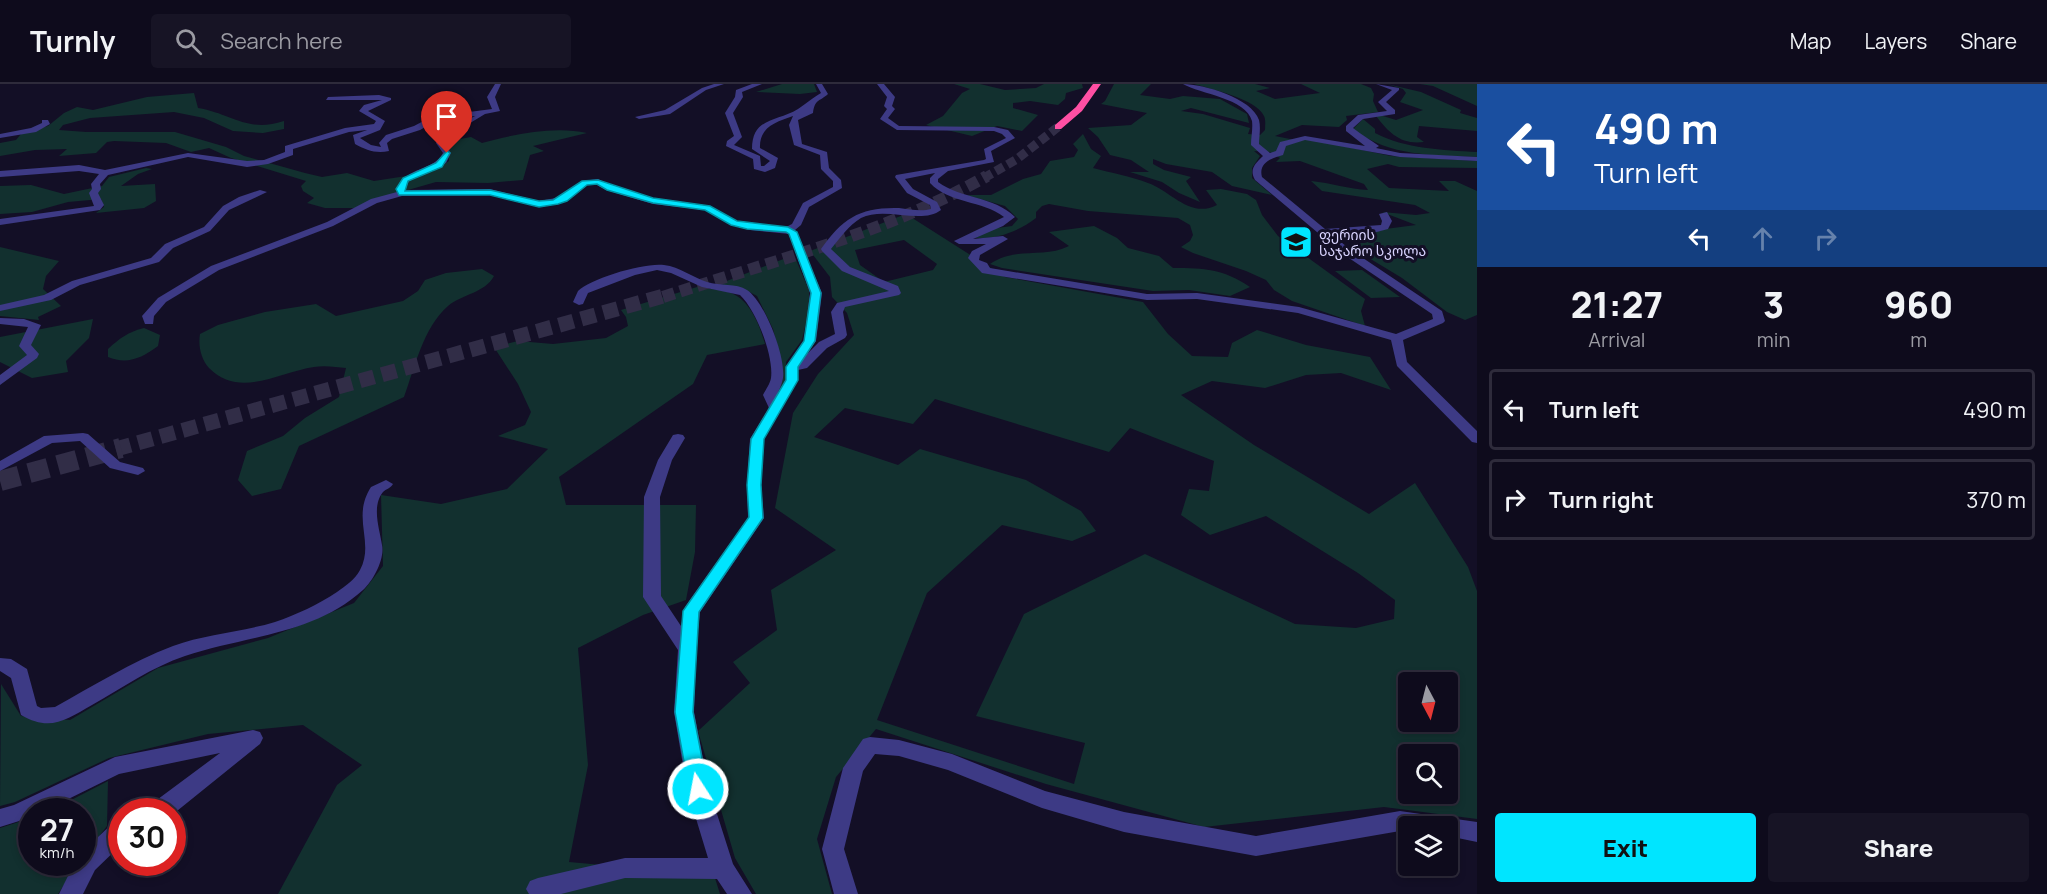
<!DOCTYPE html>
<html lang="en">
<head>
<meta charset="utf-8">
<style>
  body { margin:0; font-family:Manrope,"Noto Sans Georgian",sans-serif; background:#171425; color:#f1f3f6; height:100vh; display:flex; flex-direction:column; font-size:22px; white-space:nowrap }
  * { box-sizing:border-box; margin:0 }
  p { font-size:20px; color:#9b9ba3 }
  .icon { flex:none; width:33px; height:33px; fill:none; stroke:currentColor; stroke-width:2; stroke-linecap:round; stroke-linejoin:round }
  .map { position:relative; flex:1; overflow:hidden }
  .drawer { display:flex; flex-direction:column; background:#0e0b1c; width:570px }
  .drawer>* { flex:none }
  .top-card { background:#1a4fa0; color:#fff; overflow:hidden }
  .needle { width:39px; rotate:173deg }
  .tools { position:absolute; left:1398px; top:588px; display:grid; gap:12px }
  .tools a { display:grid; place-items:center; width:60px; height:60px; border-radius:6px; background:#0e0b1c; box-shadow:0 3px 9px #0003,0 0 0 2px #2e2b3b; font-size:30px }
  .speed { position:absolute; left:18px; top:714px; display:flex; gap:12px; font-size:30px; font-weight:700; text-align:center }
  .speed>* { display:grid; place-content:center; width:78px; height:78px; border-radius:50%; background:#0e0b1c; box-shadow:0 3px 9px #0003,0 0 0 2px #2e2b3b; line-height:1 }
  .speed small { font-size:15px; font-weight:400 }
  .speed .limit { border:9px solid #d22; background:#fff; color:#111 }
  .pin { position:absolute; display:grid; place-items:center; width:51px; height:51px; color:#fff; margin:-62px -26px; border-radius:50% 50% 50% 0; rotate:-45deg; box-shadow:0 0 6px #0007 }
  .pin .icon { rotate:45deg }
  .me { position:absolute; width:66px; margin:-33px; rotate:349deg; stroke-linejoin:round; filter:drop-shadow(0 0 4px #0008) }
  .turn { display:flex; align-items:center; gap:21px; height:126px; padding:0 18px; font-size:27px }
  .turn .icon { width:78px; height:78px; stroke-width:2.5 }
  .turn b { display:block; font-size:42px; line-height:51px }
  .lanes { display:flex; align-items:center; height:57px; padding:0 18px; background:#0003; justify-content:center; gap:30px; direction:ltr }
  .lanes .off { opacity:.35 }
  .eta { display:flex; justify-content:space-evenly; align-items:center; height:102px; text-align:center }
  .eta b { font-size:36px; font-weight:800; line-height:42px }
  .action { display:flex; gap:12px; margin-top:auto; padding:12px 18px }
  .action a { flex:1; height:69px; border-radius:6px; background:#00e5ff; color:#111; font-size:24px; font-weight:800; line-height:69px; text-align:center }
  .action a+a { background:#171425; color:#f1f3f6 }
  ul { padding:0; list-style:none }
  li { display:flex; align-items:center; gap:18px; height:81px; margin:0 12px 9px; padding:0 6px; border:3px solid #2e2b3b; border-radius:6px }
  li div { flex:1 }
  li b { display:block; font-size:22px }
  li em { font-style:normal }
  header { display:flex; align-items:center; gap:36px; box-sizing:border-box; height:84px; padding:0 30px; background:#0e0b1c; border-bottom:2px solid #2e2b3b }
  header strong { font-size:28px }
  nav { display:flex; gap:33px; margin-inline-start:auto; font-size:21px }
  .search { width:420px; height:54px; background:#171425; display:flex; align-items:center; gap:15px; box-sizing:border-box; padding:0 21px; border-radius:6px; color:#9b9ba3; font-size:22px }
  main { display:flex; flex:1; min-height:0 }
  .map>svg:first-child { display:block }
  .green { fill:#12302f; fill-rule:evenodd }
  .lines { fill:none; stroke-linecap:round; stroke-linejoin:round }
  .highway-tunnel-far3 { stroke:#312d47; stroke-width:9; stroke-dasharray:9 4.5; stroke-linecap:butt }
  .highway-tunnel-far2 { stroke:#312d47; stroke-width:12; stroke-dasharray:12 6; stroke-linecap:butt }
  .highway-tunnel-far1 { stroke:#312d47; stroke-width:15; stroke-dasharray:15 8; stroke-linecap:butt }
  .highway-tunnel { stroke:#312d47; stroke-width:20; stroke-dasharray:20 10; stroke-linecap:butt }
  .minor { fill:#3d3a85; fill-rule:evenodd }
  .highway { fill:#ff4fa3; fill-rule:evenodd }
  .route { fill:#00e5ff; stroke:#0095a6; stroke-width:1.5 }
  .labels { text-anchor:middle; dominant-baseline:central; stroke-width:6; stroke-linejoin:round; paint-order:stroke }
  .far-poi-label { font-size:14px; fill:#d9d4ff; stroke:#130f26; text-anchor:start }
</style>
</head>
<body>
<header>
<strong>Turnly</strong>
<div class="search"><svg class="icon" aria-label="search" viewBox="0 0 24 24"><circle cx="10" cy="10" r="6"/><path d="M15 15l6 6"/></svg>Search here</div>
<nav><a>Map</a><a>Layers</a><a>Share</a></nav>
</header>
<main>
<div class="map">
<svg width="1477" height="810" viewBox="0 0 1477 810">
  <rect width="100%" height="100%" fill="#130f26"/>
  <g class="green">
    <path d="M782 0H814L817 8 800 10 756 8Z"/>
    <path d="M954 0H980L1005 6 1036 4 1044 0H1082L1083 4 1066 9 1065 15 1058 21 1030 17 1013 19V24L1038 31 1022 47 997 42 972 52 926 41 943 32 962 9 970 5Z"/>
    <path d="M1114 0H1151L1140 11 1170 15 1183 12 1220 15 1247 30 1249 39 1191 24 1181 27 1203 30 1250 44 1248 50 1260 51 1265 46C1265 42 1266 36 1264 32 1257 15 1210 5 1194 0H1255L1270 4 1256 7 1275 15 1320 9 1301 0H1361L1371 4 1374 10 1373 17 1378 28 1346 32 1347 36 1339 43 1302 41 1275 52 1295 56 1304 54 1391 72 1477 77V84L1399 83 1388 80 1367 85 1389 104 1449 107 1439 97H1455L1477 107V231L1465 236 1447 228 1402 194 1364 171 1347 150 1416 141 1382 128 1416 131 1430 129 1415 121 1322 107 1311 97C1331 99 1349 105 1368 106L1364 100 1300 77 1276 78 1280 74 1270 68 1254 67 1260 72 1252 84V94L1272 111 1232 102 1212 88 1166 80 1153 75V80L1164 86 1191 93 1186 97 1200 118 1179 109 1162 98 1130 88H1149L1131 76 1110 71 1098 53 1088 44 1131 41 1147 29 1101 20 1105 17Z"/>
    <path d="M1387 0 1421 8 1461 26 1460 29 1477 34V47L1419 42 1417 53 1424 58C1401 61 1389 49 1376 32H1383L1396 36 1423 26 1400 18 1406 9 1403 5Z"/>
    <path d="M1420 0H1477V22L1433 2Z"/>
    <path d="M194 9 198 24C233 30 247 49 284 37V45L263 49 233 47 204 34 174 28 90 34 63 41 59 46 86 48H175L226 63 244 72 305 89 322 93 347 89 374 97 432 88 449 77V57L471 53 482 59C515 50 554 42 587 49L533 62 544 67 530 71 523 96 488 99 436 98 373 116 355 124H325L307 119 314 114 303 107 301 102 306 97 231 74 209 64 191 68 166 59 114 57 107 58 96 69 59 72 67 65 35 66 0 72V59L16 56 21 50 48 42 64 29 77 23 93 26 147 13Z"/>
    <path d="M1363 35 1375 45V49C1405 65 1443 66 1477 68V73C1433 71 1390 73 1353 45Z"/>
    <path d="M1083 50 1091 65 1101 72 1093 84C1111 89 1130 92 1148 99 1171 107 1190 135 1217 121L1206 106 1221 105 1247 110 1256 116 1262 131 1278 152 1365 215 1361 227 1365 242 1292 217 1274 206 1266 196 1246 187 1193 169 1181 163 1190 157 1193 151 1190 141 1178 134 1088 127 1049 120 1042 122 1036 128V134C1018 148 997 155 975 154L990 145 1012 142 1018 135 1005 122 966 111H991L1023 95 1041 90 1050 77 1074 73 1078 66 1073 60Z"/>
    <path d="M146 84 152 85 138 90 121 102 155 100 156 117 144 124 96 129 104 123 101 115 68 118 32 128 0 130V102L31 101 64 110 102 102 109 93Z"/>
    <path d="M906 130 1005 193 1143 218 1168 250 1192 272 1228 273 1232 259 1257 246 1306 261 1370 273 1391 306 1341 289 1306 291 1265 304 1212 297 1181 311 1254 361 1369 430 1415 399 1468 483 1477 507V735L1384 723 1204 743 1046 700 876 645 836 693 817 755 832 810H756L735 774 698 647 750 599 733 578 777 546 771 506 836 466 775 424 793 329 818 290 854 251 847 229 832 213 830 193 810 167ZM904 156 937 180 933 186 884 198 860 181 855 166ZM935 315 1109 368 1130 344 1214 377 1209 407 1189 405 1181 431 1210 451 1266 432 1358 489 1395 516 1394 535 1356 544 1295 540 1145 470 1024 530 976 632 1085 659 1074 700 877 636 927 509 1002 441 1072 457 1096 447 1081 427 1026 396 920 365 898 381 814 353 845 324 913 340ZM1408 598H1448V638H1408ZM1408 670H1448V710H1408Z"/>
    <path d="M1094 142 1117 154 1128 164 1159 172 1173 184C1205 184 1223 185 1250 203L1230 212 1189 206 1153 207 1002 184 990 180C1017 162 1043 175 1069 162L1049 148Z"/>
    <path d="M0 163 59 177 46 192 43 205 61 222 38 233 39 236 0 232Z"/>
    <path d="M794 171 809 206V226L802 256 786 278 787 292 779 308 781 276 773 245 757 212 744 205 719 200Z"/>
    <path d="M482 185 494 192C485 209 462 210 448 222 423 244 415 283 404 313L299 362 281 405 252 412 238 396 247 367 283 352 305 334 339 313 346 284C337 283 324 281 314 283 279 288 240 315 209 284 201 275 198 262 200 250L218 241 265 228 316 220 336 232 403 217 418 207 425 196 446 189Z"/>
    <path d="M1362 186 1400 213 1371 214 1335 187Z"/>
    <path d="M697 203C708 205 721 205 731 209 750 216 760 242 765 260L707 271 693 300 559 393 566 421H696L695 468 686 516 643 531 578 564 588 681 569 778 714 791 720 810H278L337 701 362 681 303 641 208 650 109 674 15 718 0 722 1 600 21 632 70 636 158 584 268 554 354 519 383 482 381 411 441 420 507 405 548 365 498 352 525 341 531 328 518 300 494 263 518 257 553 260 606 254 628 242 626 233 621 226Z"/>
    <path d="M93 235 89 254 66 277 68 288 32 294 0 278V253Z"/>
    <path d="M144 244 160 251 158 262C142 274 127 281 108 273V265C120 254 128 248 144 244Z"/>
    <path d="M108 697 107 742 83 773 82 728H48Z"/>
    <path d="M31 734 32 778 78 779 58 810H0V744Z"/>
  </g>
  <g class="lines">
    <path class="highway-tunnel-far3" d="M984 94 1017 75 1058 43"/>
    <path class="highway-tunnel-far2" d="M663 213C772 177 886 149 987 92"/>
    <path class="highway-tunnel-far1" d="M116 365 667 211"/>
    <path class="highway-tunnel" d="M0 397 121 364"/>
    <g class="minor">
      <path d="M495 0H501L495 13 500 27 485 30 447 53 444 59 451 69 446 79 409 97 405 106 490 105 539 117 561 113 582 97 598 95 612 102 654 114 710 122 737 137 786 143 792 140 803 119 833 103V97L821 85 820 71 794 61 789 41 793 32C776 38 759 43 760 64L778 74 775 84 765 88 754 85 753 75 726 62 727 57 734 52 725 29 735 13 736 6 752 0H762L742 8 743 13 733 29 742 53 734 61 760 72 761 82H764L770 77 752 65C752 33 777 38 798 25 806 20 812 14 821 9L816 0H822L828 10C819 18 815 15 813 29L798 36 802 60 827 68 829 84 841 96 842 104 809 123 801 141 795 146 822 209 816 257 807 270 819 258 835 250 831 228 837 219 889 207 842 187 822 167 821 165C843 134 860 123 899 124 909 125 921 128 931 125L930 121 907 109 895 93 896 91 984 76 986 75 984 65 1006 54 1002 50 994 47 897 46 880 35 887 25 884 22 887 13 877 0H884L895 13 892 22 895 25 888 34 899 42 994 43 1008 46 1015 54 991 67 994 78 948 87 938 95V98C961 115 994 112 1015 133L1003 142 973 155 1003 152 1008 155 980 171 979 176 987 179 990 184 1147 210 1197 209 1299 223 1396 250 1433 235 1432 230 1343 170 1255 96C1249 85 1255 80 1263 72L1251 61C1251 53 1253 45 1252 37 1246 14 1200 10 1183 0 1203 0 1252 14 1259 36 1261 44 1259 53 1259 60L1270 69 1276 67 1280 58 1305 52 1371 63 1365 62 1346 47V42L1358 31 1387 27 1378 18 1392 6 1376 0 1399 4V6L1386 18 1395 26V30L1363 35 1353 44C1362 51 1371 56 1379 62L1376 64 1400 69 1477 73V77L1400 73 1305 56 1286 62 1283 71C1272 74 1258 79 1262 93L1325 145 1381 141 1382 137 1379 130 1387 128 1392 137 1388 145 1373 149 1332 151 1351 166 1442 227 1445 237 1443 239 1403 256 1407 278 1477 347V359L1472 358 1397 282 1391 256 1298 229 1197 215 1147 216 982 189 968 174 972 167 986 160H959L954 157 1004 133C982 116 950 120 930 99V94L935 89 905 95 913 105 937 118 941 126C922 141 885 122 861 134 849 141 840 154 831 165L850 183 898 202 901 209 899 211 845 223 843 228 847 251 845 254 827 264 807 284 798 286V296L764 355 761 401 764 434 700 528 696 565 694 628 709 705 733 780 752 810H727L717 795 625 794 561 810H529L526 805 530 797 538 794 625 774H708L687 705 674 628 678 566 643 513 644 413 658 376 673 351 678 350 683 351 685 354 672 376 660 413 661 512 681 542 685 523 748 434 747 401 750 355 769 324 763 311C766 305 770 300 771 294 774 272 756 226 740 211L702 203 671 189 657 186 635 191 588 209 583 220 579 221 573 218 578 207C591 194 646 178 664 181 680 183 692 193 707 198 720 202 736 199 747 206 765 218 786 273 783 294 782 300 779 306 777 311L786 296V283L804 257 810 209 789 150 750 146 731 141 705 126 653 120 606 106 597 101H587L567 117 539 123 490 111 402 112 377 119 333 142 219 186 166 218 154 232 153 240H145L142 232 158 214 211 182 327 138 371 115 397 108 396 105C407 82 434 87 443 69L436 59 441 50 475 32 436 37 420 46 392 55 387 59 389 67C376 70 366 66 355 60L353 51 367 46 349 48 293 65V71L268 80 247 83 188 73 108 91 100 100 101 105 98 109 104 121 100 126 0 141V135L94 122 89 109 92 105 91 100 99 90 79 87 0 93V87L79 81 105 86 188 69 247 77 264 76 285 68V62L345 44 374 40 376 37 359 27 364 21 382 16H326L328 13 379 11 391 14V16L368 27 385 37 380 46 360 54 371 61 381 63 379 59 386 51 414 42 431 33 492 25 487 13Z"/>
      <path d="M714 0H724L706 6 670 30 639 35 635 33 665 26 702 4Z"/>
      <path d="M42 36H48L50 40 36 48 0 54V50L31 44 42 39Z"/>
      <path d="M260 106 267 108 229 126 210 147 173 164 159 178 80 201 51 216 0 227V221L44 211 72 197 151 174 165 160 204 143 223 122 239 113Z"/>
      <path d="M0 234 24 235 41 241 31 261 39 270 37 274 0 301V291L27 271 19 262 28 243 0 240Z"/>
      <path d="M83 349 88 350 120 378 143 384 145 387 138 391 110 384 80 357 52 359 0 387V377L44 352Z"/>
      <path d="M386 396 393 400C391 404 386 405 383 408 371 423 380 446 382 461 385 475 373 497 363 506 313 551 245 552 185 572 152 583 122 604 92 621 66 636 50 648 21 631L11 594 0 587V574L11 575 27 585 37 622 41 624 55 623C93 602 131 578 173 562 205 550 242 548 275 538 296 531 319 520 337 508 345 502 355 496 360 486 375 458 351 434 371 403Z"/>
      <path d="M253 646 260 648 263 654 260 660 172 731V728H147L150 721 220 669 119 690 42 728H32V733L0 743V725L14 721 115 673Z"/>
      <path d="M870 653 899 656 952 670 1045 707 1124 728 1256 752 1400 727 1477 738V758L1448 752V742H1408V748L1400 747 1256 772 1124 748 1042 724 948 686 899 672 875 670 863 687 844 765 858 810H834L822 765 843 684 863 655Z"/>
      <path d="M122 736V760L95 786 83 810H59L75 778H82V768L114 738Z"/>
    </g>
    <path class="highway" d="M1093 0H1101L1082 27 1061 45H1055V41L1076 23Z"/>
  </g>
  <path class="route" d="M447 67 450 69 442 83 408 97 405 107 490 106 539 117 553 116 582 97 598 96 653 114 710 122 737 137 788 143 797 148 821 209 815 257 798 283V296L764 355 761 401 763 434 699 528 693 628 708 705 705 711 698 713 692 711 689 705 675 628 683 527 749 433 747 401 751 355 786 296V283L804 257 811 209 789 150 786 148 747 145 731 141 705 126 653 119 607 106 597 100 587 101 567 117 558 120 539 123 490 111H399L396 105 403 94 436 79Z"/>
  <defs>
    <symbol id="school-square" viewBox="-11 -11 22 22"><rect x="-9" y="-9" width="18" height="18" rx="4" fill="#00e5ff" stroke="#130f26"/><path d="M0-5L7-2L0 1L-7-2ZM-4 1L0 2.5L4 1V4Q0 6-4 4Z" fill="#111"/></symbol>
  </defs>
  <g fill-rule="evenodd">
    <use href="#school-square" x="1277" y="139" width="38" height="38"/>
  </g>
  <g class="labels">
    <g class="far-poi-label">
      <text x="1319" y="150">ფერიის<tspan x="1319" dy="16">საჯარო სკოლა</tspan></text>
    </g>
  </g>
</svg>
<div class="tools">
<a><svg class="needle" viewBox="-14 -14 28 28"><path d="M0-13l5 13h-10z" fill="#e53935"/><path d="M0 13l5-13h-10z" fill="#9b9ba3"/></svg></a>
<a><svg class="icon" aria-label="search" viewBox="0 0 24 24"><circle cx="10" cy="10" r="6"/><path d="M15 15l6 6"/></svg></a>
<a><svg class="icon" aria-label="layers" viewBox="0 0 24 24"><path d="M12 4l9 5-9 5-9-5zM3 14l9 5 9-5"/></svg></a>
</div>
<div class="speed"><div>27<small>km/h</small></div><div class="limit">30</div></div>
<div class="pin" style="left:447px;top:69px;background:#d93025"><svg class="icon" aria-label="arrive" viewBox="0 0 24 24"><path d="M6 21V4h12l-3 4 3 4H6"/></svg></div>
<svg class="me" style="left:698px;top:705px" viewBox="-20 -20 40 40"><circle r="17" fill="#00e5ff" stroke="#fff" stroke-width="3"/><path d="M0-11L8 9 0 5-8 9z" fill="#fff"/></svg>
</div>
<section class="drawer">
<div class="top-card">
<div class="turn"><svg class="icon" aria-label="left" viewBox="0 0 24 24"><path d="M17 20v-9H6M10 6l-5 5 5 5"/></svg><div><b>490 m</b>Turn left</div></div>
<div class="lanes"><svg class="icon" aria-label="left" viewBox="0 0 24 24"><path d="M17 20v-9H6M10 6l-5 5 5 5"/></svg><svg class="icon off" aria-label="ahead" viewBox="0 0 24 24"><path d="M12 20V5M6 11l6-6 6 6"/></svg><svg class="icon off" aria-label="right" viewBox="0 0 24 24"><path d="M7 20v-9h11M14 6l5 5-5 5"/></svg></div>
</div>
<div class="eta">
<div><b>21:27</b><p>Arrival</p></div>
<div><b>3</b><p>min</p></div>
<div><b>960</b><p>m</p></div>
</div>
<ul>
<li><svg class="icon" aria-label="left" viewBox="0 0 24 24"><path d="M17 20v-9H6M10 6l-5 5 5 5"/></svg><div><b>Turn left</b></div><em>490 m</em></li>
<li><svg class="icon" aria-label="right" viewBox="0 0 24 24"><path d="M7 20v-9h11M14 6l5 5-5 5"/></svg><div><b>Turn right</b></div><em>370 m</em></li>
</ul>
<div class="action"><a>Exit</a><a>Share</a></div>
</section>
</main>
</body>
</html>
